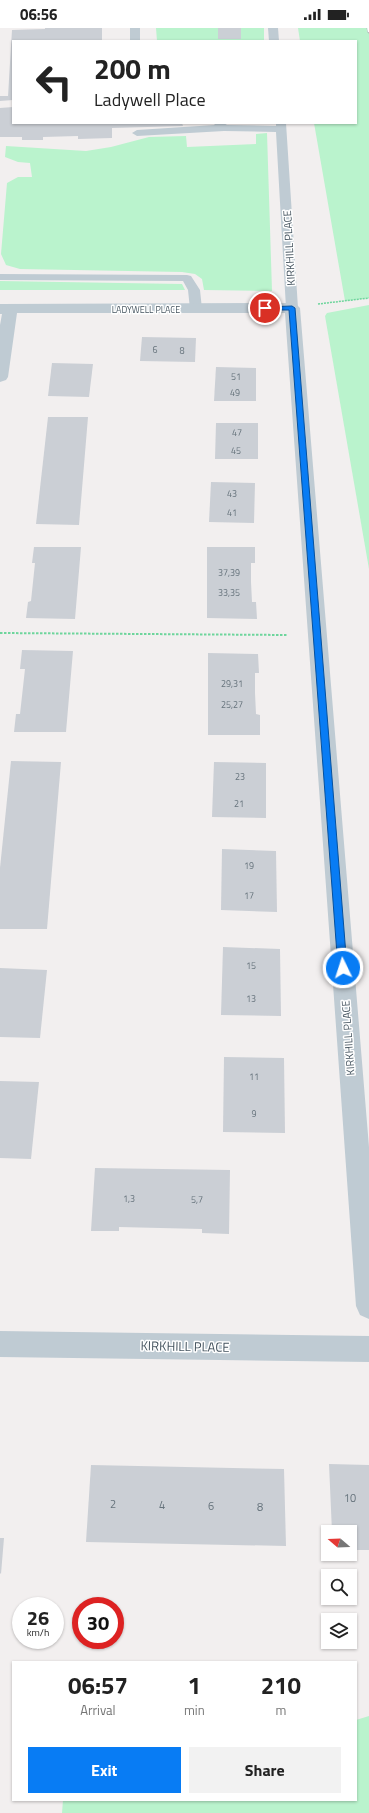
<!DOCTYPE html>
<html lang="en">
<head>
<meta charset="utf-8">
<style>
  body { margin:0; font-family:"Titillium Web",sans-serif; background:#f2f2f2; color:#222; height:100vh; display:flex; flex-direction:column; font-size:15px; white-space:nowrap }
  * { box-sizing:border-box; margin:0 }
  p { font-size:13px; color:#767676 }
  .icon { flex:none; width:22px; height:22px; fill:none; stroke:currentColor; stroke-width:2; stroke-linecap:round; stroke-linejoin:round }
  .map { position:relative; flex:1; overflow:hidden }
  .details { position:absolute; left:12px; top:1633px; width:345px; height:140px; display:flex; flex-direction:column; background:#fff; border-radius:0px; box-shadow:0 1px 3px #0004 }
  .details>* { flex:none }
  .hud { position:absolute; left:12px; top:12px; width:345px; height:84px; border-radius:0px; box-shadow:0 1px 3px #0004; background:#fff; color:#222; overflow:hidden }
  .needle { width:26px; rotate:289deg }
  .controls { position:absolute; left:321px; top:1497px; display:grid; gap:8px }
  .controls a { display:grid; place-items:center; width:36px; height:36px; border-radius:0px; background:#fff; box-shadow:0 1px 3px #0004; font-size:20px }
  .speed { position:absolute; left:12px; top:1569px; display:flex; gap:8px; font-size:20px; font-weight:700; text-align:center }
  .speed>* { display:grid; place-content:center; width:52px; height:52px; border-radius:50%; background:#fff; box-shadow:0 1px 3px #0004; line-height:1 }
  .speed small { font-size:10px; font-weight:400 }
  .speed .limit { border:6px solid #d22; background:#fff; color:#111 }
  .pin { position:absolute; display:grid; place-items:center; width:34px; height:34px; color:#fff; margin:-17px; border:2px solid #fff; border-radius:50%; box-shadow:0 1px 4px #0007 }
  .me { position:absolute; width:44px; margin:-22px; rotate:356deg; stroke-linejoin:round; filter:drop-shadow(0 0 3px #0008) }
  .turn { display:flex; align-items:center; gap:14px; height:84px; padding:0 16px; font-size:18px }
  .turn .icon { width:52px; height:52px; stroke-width:2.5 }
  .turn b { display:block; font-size:28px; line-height:34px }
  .eta { display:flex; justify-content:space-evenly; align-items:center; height:68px; text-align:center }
  .eta b { font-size:24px; font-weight:700; line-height:28px }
  .primary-button { display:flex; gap:8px; margin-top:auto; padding:8px 16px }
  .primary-button a { flex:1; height:46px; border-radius:0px; background:#087cf4; color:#fff; font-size:16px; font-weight:700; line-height:46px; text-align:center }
  .primary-button a+a { background:#f2f2f2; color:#222 }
  .status { display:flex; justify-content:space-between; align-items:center; height:28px; padding:0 20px; background:#fff; direction:ltr }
  .status svg { height:11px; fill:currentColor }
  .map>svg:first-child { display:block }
  .green { fill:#baf3cd }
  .building { fill:#cbcfd5 }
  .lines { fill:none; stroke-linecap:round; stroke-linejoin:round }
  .path-far1 { stroke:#6ed59c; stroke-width:1.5; stroke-dasharray:2 1; stroke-linecap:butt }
  .path { stroke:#6ed59c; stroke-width:2; stroke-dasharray:2.5 1.5; stroke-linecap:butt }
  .lane { fill:#bfcbd3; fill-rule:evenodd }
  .street { fill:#bfcbd3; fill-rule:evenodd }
  .rail-casing { stroke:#b1b5ba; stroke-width:3 }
  .rail { stroke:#fff; stroke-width:2; stroke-dasharray:5.5; stroke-linecap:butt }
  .route { fill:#087cf4; stroke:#05519f }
  .labels { text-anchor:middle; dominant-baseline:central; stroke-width:3; stroke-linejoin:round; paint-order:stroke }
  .far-street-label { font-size:9px; fill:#45545f; stroke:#fff }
  .number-label { font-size:9px; fill:#66737c }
  .street-label { font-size:11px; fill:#45545f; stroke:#fff }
  .near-number-label { font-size:11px; fill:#66737c }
  .near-street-label { font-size:13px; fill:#45545f; stroke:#fff }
</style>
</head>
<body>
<div class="status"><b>06:56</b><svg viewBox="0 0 49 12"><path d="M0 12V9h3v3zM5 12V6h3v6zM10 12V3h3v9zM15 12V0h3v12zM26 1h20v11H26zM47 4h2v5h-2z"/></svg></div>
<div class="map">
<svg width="369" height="1785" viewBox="0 0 369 1785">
  <rect width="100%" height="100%" fill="#f2efef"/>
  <g class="green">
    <path d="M156 0H264V13H157Z"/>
    <path d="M298 0H369V270L345 273 314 95H356V13H300Z"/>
    <path d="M267 105 272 263 204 262 202 251 195 246 182 244 20 241 6 237 1 226 7 155 18 149H32L30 135 18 134 5 129 6 118 86 123 111 119 149 109 186 108 187 119 256 116V106Z"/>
    <path d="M0 253 182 256 185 262H0Z"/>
    <path d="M369 277V541L325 288 327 285Z"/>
    <path d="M369 1688V1785H62L63 1772H356V1692Z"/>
  </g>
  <g class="building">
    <path d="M45 0H102V13H13V72L0 73V68H8L12 2 45 1Z"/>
    <rect x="218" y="0" width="23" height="11"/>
    <path d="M13 79V95H182L183 98 112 100V110L78 111V108L43 109V112H22V109H0V80Z"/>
    <path d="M142 309 196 310 195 334 140 333Z"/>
    <path d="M52 335 93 336 89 369 48 368Z"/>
    <path d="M216 339 256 340V373H214Z"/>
    <path d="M48 389H88L79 497 36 496Z"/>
    <path d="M216 395H258V431H215Z"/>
    <path d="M211 454 255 455 254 495 209 494Z"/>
    <path d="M34 519H81L75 591 26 590 28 574 31 573 35 535H32Z"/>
    <path d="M207 519H255V535H251V554L252 574H256L257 591 207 590Z"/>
    <path d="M22 622 73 623 66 704H14L16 686H20L25 641H20Z"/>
    <path d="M208 625 258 626 259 645H255V665L256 686 260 687V707H208Z"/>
    <path d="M11 733 61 734 47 901H0V840Z"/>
    <path d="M214 734 266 735V790L212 789Z"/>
    <path d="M222 821 276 823 277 884 221 882Z"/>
    <path d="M223 919 280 921 281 988 221 987Z"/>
    <path d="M0 940 47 942 40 1010 0 1009Z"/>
    <path d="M224 1029 284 1030 285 1105 223 1104Z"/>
    <path d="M0 1053 39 1054 31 1131 0 1130Z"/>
    <path d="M95 1140 230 1142 229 1206 202 1205V1201L119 1199V1203H91Z"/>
    <path d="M329 1436 369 1437V1522H350V1504H332Z"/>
    <path d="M91 1437 284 1441 286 1518 86 1514Z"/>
    <path d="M0 1510H4L1 1546 0 1545Z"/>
  </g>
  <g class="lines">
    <path class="path-far1" d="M318 276 369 270"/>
    <path class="path" d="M0 605 287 607"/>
    <g class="lane">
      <rect x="130" y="0" width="10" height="13"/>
      <path d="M268 0H278L279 13H269Z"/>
      <path d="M213 95H224L227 97 276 98V95H286L298 280 296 282H288L286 280 276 104 224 103 137 108 132 105 137 102 215 97Z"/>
      <path d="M0 246 187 247 191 248 200 262 202 281 196 285 190 281 188 262 183 253 0 252Z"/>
    </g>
    <g class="street">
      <path d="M292 275 297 277 300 280 369 1119V1291L360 1287 356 1278 285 285H17L8 349 6 352 0 354V297L2 286H0V276Z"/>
      <path d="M0 1303 369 1308V1334L0 1329Z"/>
    </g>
    <defs>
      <path id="rail" d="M368 0 369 4"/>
    </defs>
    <use href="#rail" class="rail-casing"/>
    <use href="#rail" class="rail"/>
  </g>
  <path class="route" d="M292 278 295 280 347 940 343 944 338 940 289 282H265L261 280 265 279Z"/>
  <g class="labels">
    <g class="far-street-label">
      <text x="146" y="281">LADYWELL PLACE</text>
    </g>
    <g class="number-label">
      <text x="155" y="321">6</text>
      <text x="182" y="322">8</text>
      <text x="236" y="348">51</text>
      <text x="235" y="364">49</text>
      <text x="237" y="404">47</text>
      <text x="236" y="422">45</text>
      <text x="232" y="465">43</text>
      <text x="232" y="484">41</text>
      <text x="229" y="544">37,39</text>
      <text x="229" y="564">33,35</text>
      <text x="232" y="655">29,31</text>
      <text x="232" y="676">25,27</text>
      <text x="240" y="748">23</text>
      <text x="239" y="775">21</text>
      <text x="249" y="837">19</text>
      <text x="249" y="867">17</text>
      <text x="251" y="937">15</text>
      <text x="251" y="970">13</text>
      <text x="254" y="1048">11</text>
      <text x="254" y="1085">9</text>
      <text x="129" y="1170">1,3</text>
      <text x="197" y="1171">5,7</text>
    </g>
    <g class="street-label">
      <text transform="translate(289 220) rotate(-93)">KIRKHILL PLACE</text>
      <text transform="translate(348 1010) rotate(-94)">KIRKHILL PLACE</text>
    </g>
    <g class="near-number-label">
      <text x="350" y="1470">10</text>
      <text x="113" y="1476">2</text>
      <text x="162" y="1477">4</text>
      <text x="211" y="1478">6</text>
      <text x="260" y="1479">8</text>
    </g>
    <g class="near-street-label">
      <text transform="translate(185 1318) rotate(1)">KIRKHILL PLACE</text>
    </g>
  </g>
</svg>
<div class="controls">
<a><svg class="needle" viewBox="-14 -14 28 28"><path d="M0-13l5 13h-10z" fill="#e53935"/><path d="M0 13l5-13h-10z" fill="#767676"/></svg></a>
<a><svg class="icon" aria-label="search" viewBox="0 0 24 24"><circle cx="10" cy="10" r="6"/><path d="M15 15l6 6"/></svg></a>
<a><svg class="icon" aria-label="layers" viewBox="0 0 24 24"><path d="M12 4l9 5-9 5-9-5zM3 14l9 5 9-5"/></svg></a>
</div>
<div class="speed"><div>26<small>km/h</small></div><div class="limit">30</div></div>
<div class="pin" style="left:265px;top:280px;background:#d93025"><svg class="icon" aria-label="arrive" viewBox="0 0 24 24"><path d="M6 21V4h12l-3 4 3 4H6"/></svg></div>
<svg class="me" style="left:343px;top:940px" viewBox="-20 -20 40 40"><circle r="17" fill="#087cf4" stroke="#fff" stroke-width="3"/><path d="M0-11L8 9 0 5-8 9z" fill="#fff"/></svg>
<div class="hud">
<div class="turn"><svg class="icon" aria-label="left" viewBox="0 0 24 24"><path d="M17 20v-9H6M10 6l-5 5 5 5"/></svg><div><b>200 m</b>Ladywell Place</div></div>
</div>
<section class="details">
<div class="eta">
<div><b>06:57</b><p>Arrival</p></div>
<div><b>1</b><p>min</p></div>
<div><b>210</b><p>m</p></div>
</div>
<div class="primary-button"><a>Exit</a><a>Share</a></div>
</section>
</div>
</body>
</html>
